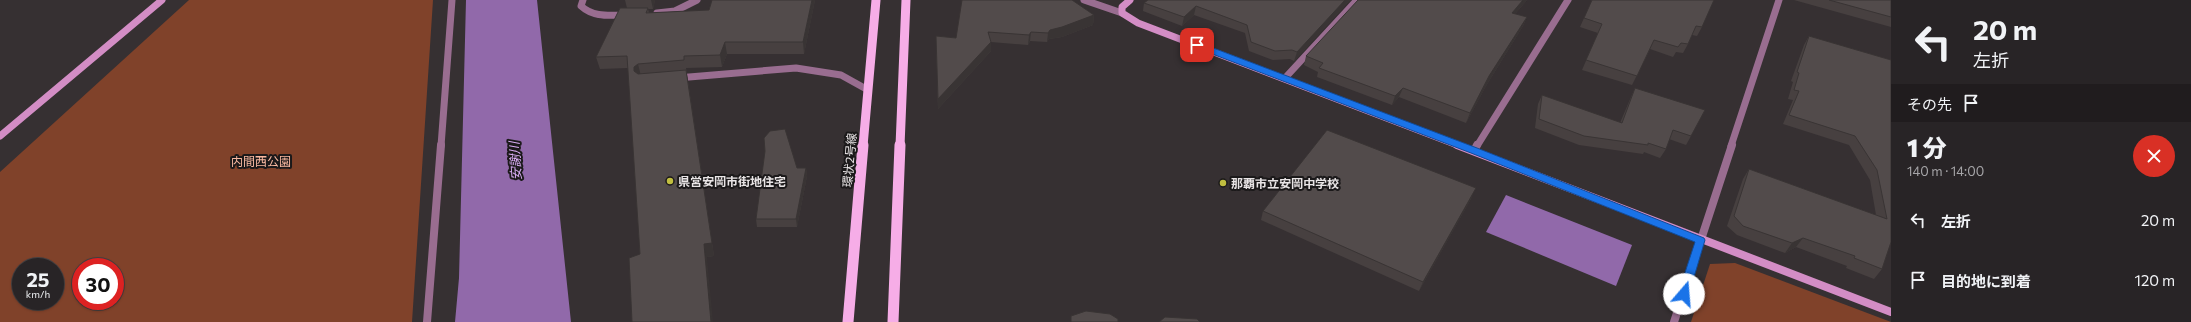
<!DOCTYPE html>
<html lang="ja">
<head>
<meta charset="utf-8">
<style>
  body { margin:0; font-family:Commissioner,"Noto Sans JP",sans-serif; background:#302c2e; color:#f1f3f6; height:100vh; display:flex; flex-direction:column; font-size:15px; white-space:nowrap }
  * { box-sizing:border-box; margin:0 }
  p { font-size:13px; color:#a5a4a7 }
  .icon { flex:none; width:22px; height:22px; fill:none; stroke:currentColor; stroke-width:2; stroke-linecap:round; stroke-linejoin:round }
  .map { position:relative; flex:1; overflow:hidden }
  .drawer { display:flex; flex-direction:column; background:#282426; width:300px }
  .drawer>* { flex:none }
  .hud { background:#282426; color:#f1f3f6; overflow:hidden }
  .speed { position:absolute; left:12px; top:258px; display:flex; gap:8px; font-size:20px; font-weight:700; text-align:center }
  .speed>* { display:grid; place-content:center; width:52px; height:52px; border-radius:50%; background:#282426; box-shadow:0 1px 3px #0004,0 0 0 1px #444143; line-height:1 }
  .speed small { font-size:10px; font-weight:400 }
  .speed .limit { border:6px solid #d22; background:#fff; color:#111 }
  .pin { position:absolute; display:grid; place-items:center; width:34px; height:34px; color:#fff; margin:-17px; border-radius:8px; box-shadow:0 2px 6px #0006 }
  .me { position:absolute; width:44px; margin:-22px; rotate:18deg; stroke-linejoin:round; filter:drop-shadow(0 0 3px #0008) }
  .turn { display:flex; align-items:center; gap:14px; height:84px; padding:0 16px; font-size:18px }
  .turn .icon { width:52px; height:52px; stroke-width:2.5 }
  .turn b { display:block; font-size:28px; line-height:34px }
  .then { display:flex; align-items:center; height:38px; padding:0 16px; background:#0003; gap:8px; font-size:15px }
  .round { display:grid; place-items:center; flex:none; width:42px; height:42px; border-radius:21px; background:#302c2e }
  .head { display:flex; align-items:center; justify-content:space-between; height:68px; padding:0 16px }
  h1 { font-size:24px; font-weight:800; line-height:30px }
  ul { padding:0; list-style:none }
  li { display:flex; align-items:center; gap:12px; height:60px; padding:0 16px }
  li div { flex:1 }
  li b { display:block; font-size:15px }
  li em { font-style:normal }
  main { display:flex; flex:1; min-height:0 }
  .map>svg:first-child { display:block }
  .green { fill:#80422a; fill-rule:evenodd }
  .water { fill:#9169aa }
  .lines { fill:none; stroke-linecap:round; stroke-linejoin:round }
  .lane { stroke:#996d90; stroke-width:7 }
  .street-far1 { stroke:#996d90; stroke-width:7 }
  .street { stroke:#996d90; stroke-width:8 }
  .secondary-far1 { stroke:#d38dc5; stroke-width:7 }
  .secondary { stroke:#d38dc5; stroke-width:8 }
  .primary-far1 { stroke:#f6ade7; stroke-width:9 }
  .primary { stroke:#f6ade7; stroke-width:11 }
  .wall { fill:#474040 }
  .shaded-wall { fill:#393434 }
  .building { fill:#524b4b; stroke:#393434 }
  .route { fill:#1a73e8; stroke:#114b97 }
  .poi-dot { fill:#c1be40; stroke:#1b191a; stroke-width:1.5 }
  .labels { text-anchor:middle; dominant-baseline:central; stroke-width:4; stroke-linejoin:round; paint-order:stroke }
  .street-label { font-size:12px; fill:#e9e5e6; stroke:#1b191a }
  .park-label { font-size:12px; fill:#f9b9a1; stroke:#1b191a }
  .poi-label { font-size:12px; font-weight:bold; fill:#e9e5e6; stroke:#1b191a; text-anchor:start }
  .water-label { font-size:13px; font-style:italic; fill:#d9adf4; stroke:#1b191a }
</style>
</head>
<body>
<main>
<div class="map">
<svg width="1891" height="322" viewBox="0 0 1891 322">
  <rect width="100%" height="100%" fill="#363032"/>
  <g class="green">
    <path d="M189 0H433L412 322H0V172ZM21 267H55V301H21ZM81 267H115V301H81Z"/>
    <path d="M1735 263 1891 322H1691L1710 264Z"/>
  </g>
  <g class="water">
    <path d="M466 0H537L571 322H455L459 278Z"/>
    <path d="M1506 195 1632 245 1616 286 1486 232Z"/>
  </g>
  <g class="lines">
    <g class="lane">
      <path d="M583 0 581 6C594 18 610 15 627 15"/>
      <path d="M657 13 675 11 697 0"/>
    </g>
    <g class="street-far1">
      <path d="M1084 0 1122 13"/>
      <path d="M677 78 796 68 841 75 868 90"/>
      <path d="M1285 78 1357 0"/>
      <path d="M441 146 452 0"/>
      <path d="M1477 146 1568 0"/>
      <path d="M1731 146 1779 0"/>
    </g>
    <g class="street">
      <path d="M1474 151 1477 145"/>
      <path d="M427 322 441 145"/>
      <path d="M1674 322 1732 145"/>
    </g>
    <g class="secondary-far1">
      <path d="M1130 0 1122 7V13L1138 23 1460 146"/>
      <path d="M0 136 162 0"/>
    </g>
    <path class="secondary" d="M1457 145 1891 312"/>
    <g class="primary-far1">
      <path d="M863 146 876 0"/>
      <path d="M900 146 906 0"/>
    </g>
    <g class="primary">
      <path d="M848 322 863 145"/>
      <path d="M893 322 900 145"/>
    </g>
  </g>
  <g class="wall">
    <path d="M625 0H655L653 9H648L649 13 709 10 815 0 804 54H727L722 67 686 68 714 256 707 257 640 254 628 68 600 69 596 57 627 8Z"/>
    <path d="M1148 0H1350L1294 61 1290 59 1273 60 1249 51 1245 33 1194 15 1182 26 1143 11 1144 3Z"/>
    <path d="M1527 0 1515 14 1527 17 1523 26 1486 86 1466 123 1399 97 1392 105 1317 77 1318 72 1304 65 1306 56Z"/>
    <path d="M1592 0 1702 27 1697 36 1692 35 1688 44 1683 53 1676 52 1673 57 1650 49 1632 85 1582 70 1598 33 1580 27Z"/>
    <path d="M1794 0H1891V27Z"/>
    <path d="M1094 15 1093 25 1062 37 1049 39 1047 42 1030 41 1028 45 991 42V51L938 109 936 36 956 38Z"/>
    <path d="M1809 36 1891 60V242L1882 269 1874 279 1846 268 1847 266 1796 247 1785 253 1737 235 1727 226 1743 179 1749 169 1876 215 1870 180 1849 145 1783 124 1793 100 1788 99 1793 82 1791 81 1804 45Z"/>
    <path d="M1635 88 1691 136 1686 145 1669 139 1666 149 1660 158 1644 152 1643 154 1579 145 1535 128 1538 104 1542 95 1620 123 1631 97Z"/>
    <path d="M797 168H806L807 176 797 227H757L756 219Z"/>
    <path d="M1472 197 1419 291 1261 220 1263 211Z"/>
  </g>
  <g class="shaded-wall">
    <path d="M651 0H655L653 9Z"/>
    <path d="M812 0H815L804 54 803 42Z"/>
    <path d="M1345 0H1350L1294 61 1297 52Z"/>
    <path d="M1523 0H1527L1508 22 1512 13Z"/>
    <path d="M1196 6 1194 15 1182 26 1184 17Z"/>
    <path d="M1094 15 1093 25 1062 37 1049 39 1047 42 1048 33 1050 30Z"/>
    <path d="M1527 17 1523 26 1486 86 1466 123 1470 113 1489 76Z"/>
    <path d="M1031 32 1030 41 1028 45 1029 35Z"/>
    <path d="M725 42 727 54 722 67 720 55Z"/>
    <path d="M991 42V51L938 109V99Z"/>
    <path d="M638 64 641 76 634 71V67Z"/>
    <path d="M686 70 688 82 714 256 707 257 713 322H711Z"/>
    <path d="M1403 88 1399 97 1392 105 1395 96Z"/>
    <path d="M806 168 807 176 797 227 796 219Z"/>
    <path d="M1476 188 1472 197 1419 291 1423 282Z"/>
    <path d="M1803 238 1796 247 1785 253 1792 243Z"/>
  </g>
  <g class="building">
    <path d="M712 0H812L803 42H725L720 55 684 56V60L638 64 634 67V71L638 74 686 70 712 243 704 244 711 322H632L629 258 640 254 627 56 596 57 620 8H648L646 13 709 10Z"/>
    <path d="M962 0H1072L1094 15 1062 27 1050 30 1048 33 1031 32 1029 35 988 32 991 42 938 99 936 36 956 38Z"/>
    <path d="M1148 0H1345L1297 52 1292 50 1275 51 1251 42 1247 25 1196 6 1184 17 1144 3Z"/>
    <path d="M1358 0H1523L1512 13 1527 17 1489 76 1470 113 1403 88 1395 96 1319 68 1323 63 1306 56Z"/>
    <path d="M1592 0H1714L1702 27 1696 26 1688 44 1681 43 1678 47 1654 40 1637 76 1586 60 1602 24 1584 18Z"/>
    <path d="M1829 0H1891V17Z"/>
    <path d="M1809 36 1891 60V242L1882 269 1854 258 1855 256 1803 238 1792 243 1743 226 1734 216 1749 169 1887 219 1877 170 1855 136 1789 115 1799 91 1794 90 1799 73 1797 72Z"/>
    <path d="M1635 88 1705 110 1691 136 1673 130 1666 149 1648 143V145L1584 136 1539 119 1542 95 1622 123Z"/>
    <path d="M785 129 797 168H806L796 219H756L765 151 764 138 770 131Z"/>
    <path d="M1327 130 1476 188 1423 282 1263 211Z"/>
    <path d="M1086 311 1110 314 1118 319V322H1071V316Z"/>
    <path d="M1165 317 1197 319 1200 322H1159Z"/>
  </g>
  <path class="route" d="M1194 43H1200L1477 148 1704 238 1705 240 1689 294 1684 297 1678 294 1695 242 1471 153 1194 47Z"/>
  <g class="poi-dot">
    <circle cx="670" cy="181" r="4"/>
    <circle cx="1223" cy="183" r="4"/>
  </g>
  <g class="labels">
    <g class="street-label">
      <text transform="translate(849 160) rotate(-85)">環状2号線</text>
    </g>
    <g class="park-label">
      <text x="261" y="161">内間西公園</text>
    </g>
    <g class="poi-label">
      <text x="678" y="181">県営安岡市街地住宅</text>
      <text x="1231" y="183">那覇市立安岡中学校</text>
    </g>
    <g class="water-label">
      <text transform="translate(515 161) rotate(-94)">安謝川</text>
    </g>
  </g>
</svg>
<div class="speed"><div>25<small>km/h</small></div><div class="limit">30</div></div>
<div class="pin" style="left:1197px;top:45px;background:#d93025"><svg class="icon" aria-label="arrive" viewBox="0 0 24 24"><path d="M6 21V4h12l-3 4 3 4H6"/></svg></div>
<svg class="me" style="left:1684px;top:294px" viewBox="-20 -20 40 40"><circle r="19" fill="#fff"/><path d="M0-13L10 11 0 6-10 11z" fill="#1a73e8"/></svg>
</div>
<section class="drawer">
<div class="hud">
<div class="turn"><svg class="icon" aria-label="left" viewBox="0 0 24 24"><path d="M17 20v-9H6M10 6l-5 5 5 5"/></svg><div><b>20 m</b>左折</div></div>
<div class="then">その先<svg class="icon" aria-label="arrive" viewBox="0 0 24 24"><path d="M6 21V4h12l-3 4 3 4H6"/></svg></div>
</div>
<div class="head"><div><h1>1 分</h1><p>140 m · 14:00</p></div><a class="round" style="background:#d93025;color:#fff"><svg class="icon" aria-label="close" viewBox="0 0 24 24"><path d="M6 6l12 12M18 6L6 18"/></svg></a></div>
<ul>
<li><svg class="icon" aria-label="left" viewBox="0 0 24 24"><path d="M17 20v-9H6M10 6l-5 5 5 5"/></svg><div><b>左折</b></div><em>20 m</em></li>
<li><svg class="icon" aria-label="arrive" viewBox="0 0 24 24"><path d="M6 21V4h12l-3 4 3 4H6"/></svg><div><b>目的地に到着</b></div><em>120 m</em></li>
</ul>
</section>
</main>
</body>
</html>
